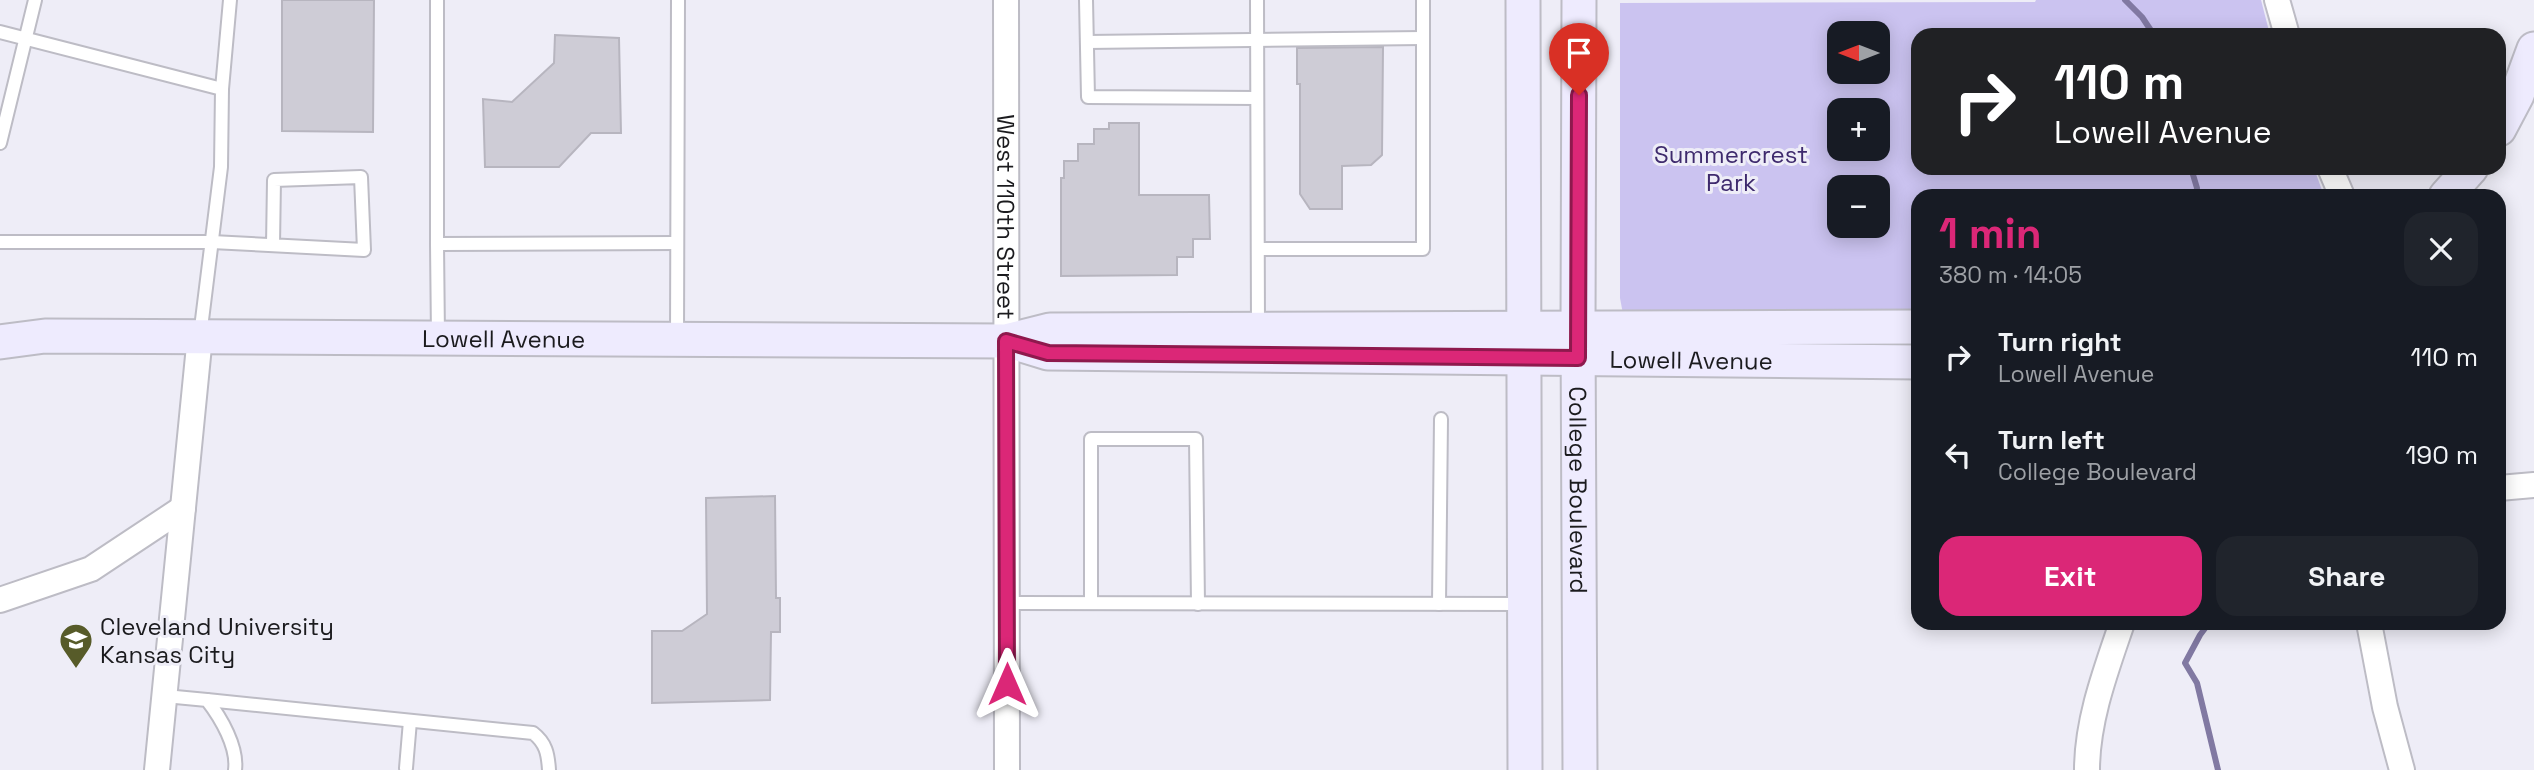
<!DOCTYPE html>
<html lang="en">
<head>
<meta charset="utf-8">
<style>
  body { margin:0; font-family:"Space Grotesk",sans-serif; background:#20242c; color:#f1f3f6; height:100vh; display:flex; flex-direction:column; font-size:26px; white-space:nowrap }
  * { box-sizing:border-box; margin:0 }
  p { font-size:23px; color:#9ea1a6 }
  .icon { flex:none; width:38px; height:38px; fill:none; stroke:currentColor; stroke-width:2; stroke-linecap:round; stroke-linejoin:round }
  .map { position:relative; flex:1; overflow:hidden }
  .panel { position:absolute; left:1911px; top:189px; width:595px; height:441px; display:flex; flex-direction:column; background:#171b24; border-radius:21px; box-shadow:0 4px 18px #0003 }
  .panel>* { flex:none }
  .guide { position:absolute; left:1911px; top:28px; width:595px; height:147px; border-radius:21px; box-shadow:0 4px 18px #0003; background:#202124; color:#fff; overflow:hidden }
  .needle { width:46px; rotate:270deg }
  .tools { position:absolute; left:1827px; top:21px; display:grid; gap:14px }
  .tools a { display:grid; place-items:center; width:63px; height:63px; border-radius:14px; background:#171b24; box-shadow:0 4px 18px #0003; font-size:35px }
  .pin { position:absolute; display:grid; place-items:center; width:60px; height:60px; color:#fff; margin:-72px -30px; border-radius:50% 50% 50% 0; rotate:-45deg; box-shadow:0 0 7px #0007 }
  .pin .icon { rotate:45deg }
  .me { position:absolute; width:77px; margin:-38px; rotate:0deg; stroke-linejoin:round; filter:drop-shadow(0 0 5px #0008) }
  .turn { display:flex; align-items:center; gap:24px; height:147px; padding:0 28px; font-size:32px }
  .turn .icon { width:91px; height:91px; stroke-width:2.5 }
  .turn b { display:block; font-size:49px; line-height:60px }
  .round { display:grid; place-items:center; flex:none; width:74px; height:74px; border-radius:21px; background:#20242c }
  .summary { display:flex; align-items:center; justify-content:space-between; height:119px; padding:0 28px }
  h1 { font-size:42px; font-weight:700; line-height:52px; color:#db2777 }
  .action { display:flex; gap:14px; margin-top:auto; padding:14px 28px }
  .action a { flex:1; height:80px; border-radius:21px; background:#db2777; color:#fff; font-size:28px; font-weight:700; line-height:80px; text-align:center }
  .action a+a { background:#20242c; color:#f1f3f6 }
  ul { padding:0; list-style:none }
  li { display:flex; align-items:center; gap:21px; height:98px; padding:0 28px }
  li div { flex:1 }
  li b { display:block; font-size:26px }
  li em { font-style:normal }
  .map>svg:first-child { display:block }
  .green { fill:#cbc3f0; fill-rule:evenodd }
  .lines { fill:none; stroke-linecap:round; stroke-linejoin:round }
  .stream { stroke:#8179a2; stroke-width:6 }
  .building { fill:#ceccd6; stroke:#b7b5bf; stroke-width:2 }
  .lane-casing { stroke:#bdbcc5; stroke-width:16 }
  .street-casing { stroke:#bdbcc5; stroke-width:28 }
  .secondary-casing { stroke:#bdbcc5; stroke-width:37 }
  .lane { stroke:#fff; stroke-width:12 }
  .street { stroke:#fff; stroke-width:24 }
  .secondary { stroke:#eeebfe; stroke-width:33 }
  .route-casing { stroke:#8e194d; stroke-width:18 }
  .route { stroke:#db2777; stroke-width:12 }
  .labels { text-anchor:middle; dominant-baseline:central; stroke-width:6; stroke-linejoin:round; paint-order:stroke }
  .park-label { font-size:24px; fill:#3e2a6d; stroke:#eeedf7 }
  .street-label { font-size:24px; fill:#1b1b1e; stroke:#eeedf7 }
  .poi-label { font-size:24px; fill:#1b1b1e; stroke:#eeedf7; text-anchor:start }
</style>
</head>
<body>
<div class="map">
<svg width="2534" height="770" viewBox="0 0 2534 770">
  <rect width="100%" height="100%" fill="#eeedf7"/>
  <path class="green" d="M2036 0H2261L2270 35H1918V168H2314L2324 196H1918V318L1623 314 1620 298V3L2035 2ZM1839 33H1878V72H1839ZM1839 110H1878V149H1839ZM1839 187H1878V226H1839Z"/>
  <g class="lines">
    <g class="stream">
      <path d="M2125 0 2142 17 2154 35"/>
      <path d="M2191 168 2197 188 2196 196"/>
      <path d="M2209 623 2200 635 2185 663 2197 683 2218 770"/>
    </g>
  </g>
  <g class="building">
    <path d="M282 0H374L373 132 282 131Z"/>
    <path d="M555 35 619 38 621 133H591L559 167H485L483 99 512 102 554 63Z"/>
    <path d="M1383 47 1382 155 1371 165 1342 166V209H1310L1300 194V84H1297V48Z"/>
    <path d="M1109 123H1139V195H1209L1210 239H1193V257H1177V275L1061 276V178H1064V161H1078V144H1094V129H1109Z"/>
    <path d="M775 496 776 598H780V632H771L770 700 652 703V631H682L707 614 706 498Z"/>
  </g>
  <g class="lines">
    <defs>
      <g id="lane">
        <path d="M437 0V244"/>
        <path d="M1086 0 1088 97 1257 98"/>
        <path d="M1257 0 1258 329"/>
        <path d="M0 32 222 89 221 167 200 336"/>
        <path d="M1087 42 1423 38"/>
        <path d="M222 89 230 0"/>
        <path d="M0 143 35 0"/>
        <path d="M0 242H212L364 250 361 177 274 180 273 245"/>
        <path d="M1258 249H1423V0"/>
        <path d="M438 337 437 244 677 243"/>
        <path d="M677 339 678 0"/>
        <path d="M1007 603 1524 604"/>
        <path d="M1091 603V439H1196L1198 604"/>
        <path d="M1439 604 1441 419"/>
        <path d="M165 696 207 700C221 718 238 747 235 770"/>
        <path d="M207 700 533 733C546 743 548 754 549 770"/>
        <path d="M406 768 410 721"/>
      </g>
      <g id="street">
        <path id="s1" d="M1006 0 1007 770"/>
        <path d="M2277 0 2287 35"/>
        <path d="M2330 168 2342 196"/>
        <path d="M2499 488 2534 485"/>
        <path d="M0 600 91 569 183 508"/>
        <path d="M2369 623 2385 707 2402 770"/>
        <path d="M157 770 200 336"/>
        <path d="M2087 770C2087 720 2106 670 2122 623"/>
      </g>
      <g id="secondary">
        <path d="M1523 0 1525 770"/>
        <path id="s2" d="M1579 0 1578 328 1580 770"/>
        <path d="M2499 129 2517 95 2534 49"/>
        <path d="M2446 196 2471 168"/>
        <path id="s3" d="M1009 341 1048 353 1918 362"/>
        <path id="s4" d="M0 342 45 336 1006 341 1050 330 1918 327"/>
      </g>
    </defs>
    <use href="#lane" class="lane-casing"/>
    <use href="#street" class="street-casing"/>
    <use href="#secondary" class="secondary-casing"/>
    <use href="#lane" class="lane"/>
    <use href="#street" class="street"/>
    <use href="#secondary" class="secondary"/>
  </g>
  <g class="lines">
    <defs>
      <path id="route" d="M1007 684 1006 341 1048 353 1578 358 1579 95"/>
    </defs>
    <use href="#route" class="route-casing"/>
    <use href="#route" class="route"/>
  </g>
  <defs>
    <symbol id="university-pin" viewBox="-11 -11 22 30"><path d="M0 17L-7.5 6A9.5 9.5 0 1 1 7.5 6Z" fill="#575b29" stroke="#eeedf7"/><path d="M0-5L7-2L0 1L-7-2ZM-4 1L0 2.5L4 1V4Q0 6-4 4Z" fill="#fff"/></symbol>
  </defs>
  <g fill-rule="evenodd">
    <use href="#university-pin" x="57" y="621" width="38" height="52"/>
  </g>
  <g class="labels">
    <g class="park-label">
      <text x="1731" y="154">Summercrest<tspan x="1731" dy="28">Park</tspan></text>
    </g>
    <g class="street-label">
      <text stroke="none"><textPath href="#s1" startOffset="217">West 110th Street</textPath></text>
      <text stroke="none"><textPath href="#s4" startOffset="504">Lowell Avenue</textPath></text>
      <text stroke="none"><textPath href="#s3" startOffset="684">Lowell Avenue</textPath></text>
      <text stroke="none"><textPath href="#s2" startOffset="490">College Boulevard</textPath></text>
    </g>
    <g class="poi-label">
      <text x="100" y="626">Cleveland University<tspan x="100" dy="28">Kansas City</tspan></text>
    </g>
  </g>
</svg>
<div class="tools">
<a><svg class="needle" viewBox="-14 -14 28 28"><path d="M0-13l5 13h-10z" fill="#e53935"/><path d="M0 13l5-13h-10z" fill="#9ea1a6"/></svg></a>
<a>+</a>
<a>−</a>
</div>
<div class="pin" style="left:1579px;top:95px;background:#d93025"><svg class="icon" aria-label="arrive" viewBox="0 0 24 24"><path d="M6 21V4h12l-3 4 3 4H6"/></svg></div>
<svg class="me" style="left:1007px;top:684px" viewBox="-20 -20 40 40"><path d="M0-17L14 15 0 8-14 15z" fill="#db2777" stroke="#fff" stroke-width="4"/></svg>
<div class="guide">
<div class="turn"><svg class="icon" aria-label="right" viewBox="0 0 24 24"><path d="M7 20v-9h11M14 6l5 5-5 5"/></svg><div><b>110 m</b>Lowell Avenue</div></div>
</div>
<section class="panel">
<div class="summary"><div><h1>1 min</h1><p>380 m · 14:05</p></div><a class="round"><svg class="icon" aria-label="close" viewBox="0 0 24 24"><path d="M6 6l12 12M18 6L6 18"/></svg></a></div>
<ul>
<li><svg class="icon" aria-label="right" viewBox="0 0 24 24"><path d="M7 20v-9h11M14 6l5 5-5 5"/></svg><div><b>Turn right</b><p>Lowell Avenue</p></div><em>110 m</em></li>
<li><svg class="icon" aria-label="left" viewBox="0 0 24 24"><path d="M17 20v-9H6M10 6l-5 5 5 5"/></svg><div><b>Turn left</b><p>College Boulevard</p></div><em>190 m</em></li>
</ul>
<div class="action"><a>Exit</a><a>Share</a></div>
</section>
</div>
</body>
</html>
